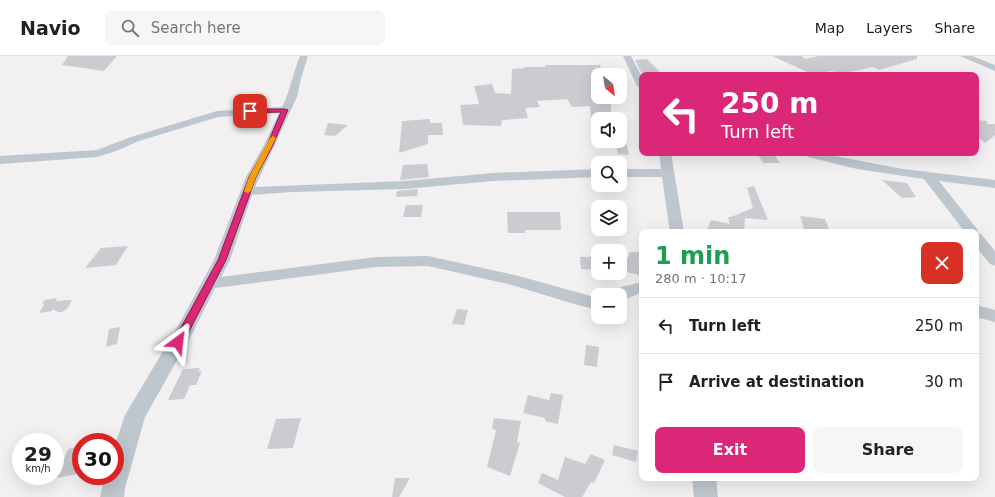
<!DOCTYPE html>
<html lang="en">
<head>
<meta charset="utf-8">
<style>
  body { margin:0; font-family:"DejaVu Sans",sans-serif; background:#f6f6f6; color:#202124; height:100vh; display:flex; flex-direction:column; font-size:15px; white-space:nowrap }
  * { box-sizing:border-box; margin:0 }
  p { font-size:13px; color:#757577 }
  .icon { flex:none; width:22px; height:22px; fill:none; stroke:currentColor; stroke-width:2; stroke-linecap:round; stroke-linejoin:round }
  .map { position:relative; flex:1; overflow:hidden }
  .drawer { position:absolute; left:639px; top:173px; width:340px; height:252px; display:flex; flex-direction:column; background:#fff; border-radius:8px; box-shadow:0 4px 16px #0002 }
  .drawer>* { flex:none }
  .guide { position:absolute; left:639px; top:16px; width:340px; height:84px; border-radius:8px; box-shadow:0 4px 16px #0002; background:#db2777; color:#fff; overflow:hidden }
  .needle { width:26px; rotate:150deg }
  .tools { position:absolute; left:591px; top:12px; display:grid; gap:8px }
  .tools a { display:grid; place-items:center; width:36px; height:36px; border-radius:8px; background:#fff; box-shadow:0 4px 16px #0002; font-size:20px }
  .speed { position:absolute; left:12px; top:377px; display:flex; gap:8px; font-size:20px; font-weight:700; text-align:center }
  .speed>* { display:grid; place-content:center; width:52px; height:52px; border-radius:50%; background:#fff; box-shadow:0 4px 16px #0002; line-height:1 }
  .speed small { font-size:10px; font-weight:400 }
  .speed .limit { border:6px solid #d22; background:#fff; color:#111 }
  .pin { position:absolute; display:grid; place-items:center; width:34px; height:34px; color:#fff; margin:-17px; border-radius:8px; box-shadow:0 2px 6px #0006 }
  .me { position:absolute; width:44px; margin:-22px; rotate:30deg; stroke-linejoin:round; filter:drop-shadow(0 0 3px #0008) }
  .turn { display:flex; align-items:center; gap:14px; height:84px; padding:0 16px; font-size:18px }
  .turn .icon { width:52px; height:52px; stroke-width:2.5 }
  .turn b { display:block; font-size:28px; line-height:34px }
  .round { display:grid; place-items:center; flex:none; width:42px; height:42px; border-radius:8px; background:#f6f6f6 }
  .headline { display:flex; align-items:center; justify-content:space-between; height:68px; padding:0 16px }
  h1 { font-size:24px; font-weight:600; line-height:30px; color:#1e9e55 }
  .cta { display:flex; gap:8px; margin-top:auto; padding:8px 16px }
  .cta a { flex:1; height:46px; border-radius:8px; background:#db2777; color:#fff; font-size:16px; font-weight:600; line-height:46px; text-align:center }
  .cta a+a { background:#f6f6f6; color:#202124 }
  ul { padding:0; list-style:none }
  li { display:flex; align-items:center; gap:12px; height:56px; padding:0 16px; border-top:1px solid #e0e0e0 }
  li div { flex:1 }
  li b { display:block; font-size:15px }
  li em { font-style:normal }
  header { display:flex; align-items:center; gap:24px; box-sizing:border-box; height:56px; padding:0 20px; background:#fff; border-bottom:1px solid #e0e0e0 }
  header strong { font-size:19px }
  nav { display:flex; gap:22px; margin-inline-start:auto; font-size:14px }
  .search { width:280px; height:36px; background:#f6f6f6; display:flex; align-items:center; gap:10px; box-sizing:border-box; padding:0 14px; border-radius:8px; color:#757577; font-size:15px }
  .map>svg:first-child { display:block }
  .building { fill:#caccd2 }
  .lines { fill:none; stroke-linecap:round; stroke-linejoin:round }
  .minor { fill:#bec6ce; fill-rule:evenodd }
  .route { fill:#db2777; stroke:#8e194d }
  .slow { fill:#f59e0b }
</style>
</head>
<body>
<header>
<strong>Navio</strong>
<div class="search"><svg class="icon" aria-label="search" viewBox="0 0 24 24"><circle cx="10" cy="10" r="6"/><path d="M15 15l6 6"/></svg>Search here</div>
<nav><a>Map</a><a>Layers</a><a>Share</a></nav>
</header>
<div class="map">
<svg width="995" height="441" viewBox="0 0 995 441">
  <rect width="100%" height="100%" fill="#f2f0f0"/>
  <g class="building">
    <path d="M68 0H117L104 15 62 9Z"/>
    <path d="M772 0H801L805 3 819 0H917V3L879 14 873 11 841 18 832 15 812 18Z"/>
    <path d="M647 3 661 17 642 18 635 4Z"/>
    <path d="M545 9H600L603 19H598V41L611 43V60H604V62H591L590 50 572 51 567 43 537 45 540 51 525 52 528 62 502 64 501 70 463 69 460 49 479 48 474 30 492 28 495 37 511 38 512 13 525 12V11H546Z"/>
    <path d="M430 63V67H442L443 79H428V88L399 97 402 65Z"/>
    <path d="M976 64 987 65V68H995V79L985 87 980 83H976Z"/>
    <path d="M328 67 348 69 335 80 324 79Z"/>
    <path d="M615 85H626L629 99 618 98Z"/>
    <path d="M757 97H773L780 107H763Z"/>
    <path d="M427 108 429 121 400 124 403 109Z"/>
    <path d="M882 124 907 127 916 141 902 142Z"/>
    <path d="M754 130 768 164 745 162 744 176H706L711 164 730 168 728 161H731L753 152 747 132Z"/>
    <path d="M418 133 417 140 396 141 397 135Z"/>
    <path d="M406 149H423L421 161H403Z"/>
    <path d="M507 156H560L561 174H525V177H508Z"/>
    <path d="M800 160 825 163 830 176 804 173Z"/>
    <path d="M128 190 116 209 85 212 101 192Z"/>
    <path d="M630 196H641L638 204 642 205V220L623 215Z"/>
    <path d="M580 201H598V214L581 213Z"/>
    <path d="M57 242 56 245 72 244 67 253 62 256H58L53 253 52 255 39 257 44 248 42 247 45 244Z"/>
    <path d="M457 253 468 254 464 269 452 268Z"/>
    <path d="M120 271 117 288 106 291 109 273Z"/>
    <path d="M586 289 599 291 597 311 584 309Z"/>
    <path d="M200 312 198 316 202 315 196 329H190L184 343 168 344 183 313Z"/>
    <path d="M551 337 563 339 558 368 545 365V362L523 357 528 339 549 344Z"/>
    <path d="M301 362 293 392 267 393 276 363Z"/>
    <path d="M494 362 521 365 517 386 520 387 510 420 487 411 496 374 492 373Z"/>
    <path d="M614 389 638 395 636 406 612 399Z"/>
    <path d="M81 390V417L57 422 68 393Z"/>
    <path d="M591 398 605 404 594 427 591 426 582 441H565L538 427 542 417 558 424 565 401 585 408Z"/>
    <path d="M395 422H410L399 441H392Z"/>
  </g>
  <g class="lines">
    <g class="minor">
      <path d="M300 0H308L301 22 297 41 255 131 405 125 493 117 598 113V121L493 125 405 133 292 136 252 139 230 204 221 221 376 201 428 200 515 219 598 242V254L574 248 512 229 428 210 376 211 215 232 194 274 145 361 125 432 124 441H100L105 420H115V389L125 359 177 272 214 204 246 121 264 89 279 57 218 61 139 85 116 95 97 101 0 108V100L97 94 131 81 217 55 282 51C290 35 293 17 300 0Z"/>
      <path d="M623 0H631L642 21V33L637 30Z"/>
      <path d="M960 0H972L995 9V15Z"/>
      <path d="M659 97H671L684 176H670L662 121H620V113H661Z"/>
      <path d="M807 97H819L903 113 995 124V132L939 125 977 173 978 177 981 178 995 195V210L990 208 976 191V176H965L924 123 857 113 808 101 806 99Z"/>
      <path d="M642 226V236C634 239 628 243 620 246V239H612L621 231Z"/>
      <path d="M976 249 995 254V266L976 261Z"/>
      <path d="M692 422H716L718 441H694Z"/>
    </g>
  </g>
  <path class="route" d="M285 53 288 54 273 89 256 121 226 204 182 289H174L173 286 218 204 249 121 267 89 281 56 250 57 247 55 250 53Z"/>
  <path class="slow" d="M273 80 276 82 256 121 251 135 248 137 245 136 244 135 249 121 270 82Z"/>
</svg>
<div class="tools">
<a><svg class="needle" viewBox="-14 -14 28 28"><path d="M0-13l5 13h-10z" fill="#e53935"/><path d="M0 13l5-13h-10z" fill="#757577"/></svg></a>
<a><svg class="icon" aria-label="sound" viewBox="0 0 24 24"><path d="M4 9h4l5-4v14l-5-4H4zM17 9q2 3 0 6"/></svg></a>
<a><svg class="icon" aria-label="search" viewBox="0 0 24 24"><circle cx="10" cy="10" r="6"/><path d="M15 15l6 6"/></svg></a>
<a><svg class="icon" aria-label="layers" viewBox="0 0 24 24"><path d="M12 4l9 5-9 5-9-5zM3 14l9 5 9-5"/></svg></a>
<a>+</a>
<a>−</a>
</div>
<div class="speed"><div>29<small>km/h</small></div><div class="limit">30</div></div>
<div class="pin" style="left:250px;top:55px;background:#d93025"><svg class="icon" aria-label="arrive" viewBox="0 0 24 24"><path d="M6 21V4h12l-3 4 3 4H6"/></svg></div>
<svg class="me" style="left:178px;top:286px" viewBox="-20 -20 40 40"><path d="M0-17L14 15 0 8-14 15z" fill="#db2777" stroke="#fff" stroke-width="4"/></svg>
<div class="guide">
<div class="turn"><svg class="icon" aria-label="left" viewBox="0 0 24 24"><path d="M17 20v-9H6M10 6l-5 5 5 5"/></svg><div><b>250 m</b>Turn left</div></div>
</div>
<section class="drawer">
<div class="headline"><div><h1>1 min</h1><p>280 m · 10:17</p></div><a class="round" style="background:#d93025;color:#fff"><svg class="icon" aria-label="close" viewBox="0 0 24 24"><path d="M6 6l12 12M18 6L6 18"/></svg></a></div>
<ul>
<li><svg class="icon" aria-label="left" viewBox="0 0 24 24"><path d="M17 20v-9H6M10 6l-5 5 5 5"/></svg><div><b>Turn left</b></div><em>250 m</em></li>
<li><svg class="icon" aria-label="arrive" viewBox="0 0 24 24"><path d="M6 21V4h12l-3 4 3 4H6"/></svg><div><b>Arrive at destination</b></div><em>30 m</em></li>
</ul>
<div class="cta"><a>Exit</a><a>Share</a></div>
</section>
</div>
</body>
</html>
